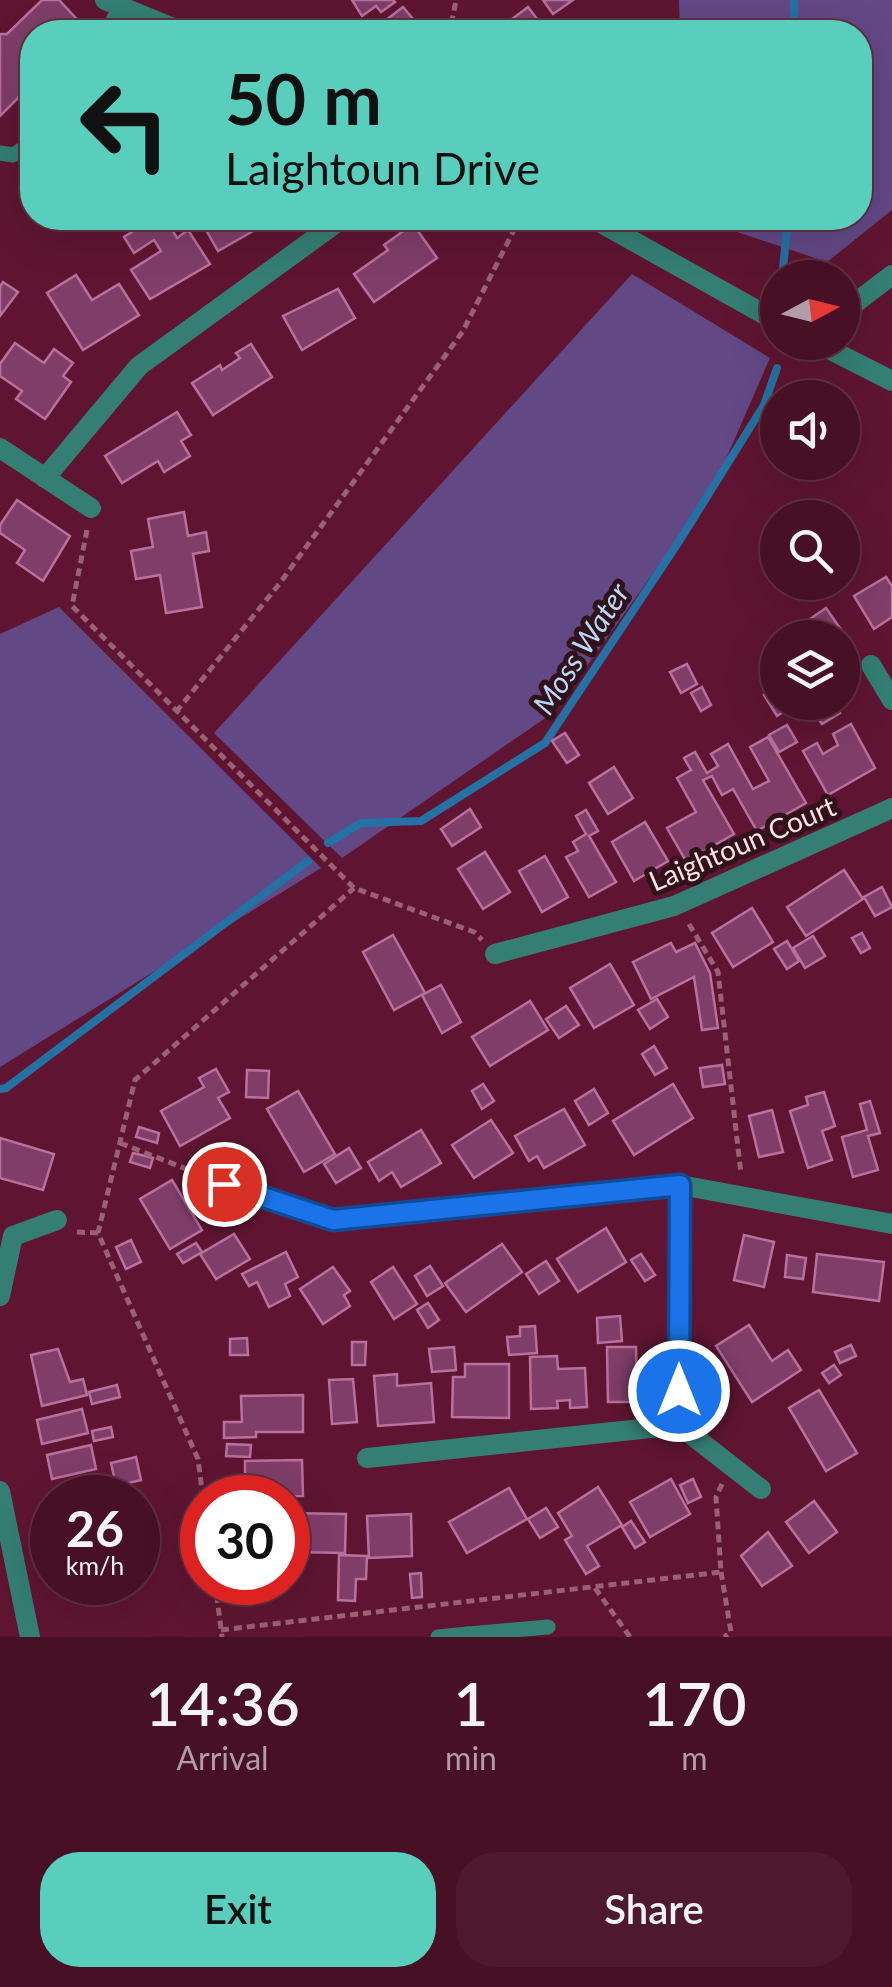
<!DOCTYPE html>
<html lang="en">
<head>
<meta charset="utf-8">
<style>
  body { margin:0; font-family:Lato,sans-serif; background:#4e192d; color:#f1f3f6; height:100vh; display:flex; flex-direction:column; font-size:38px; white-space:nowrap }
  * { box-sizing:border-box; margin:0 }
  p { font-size:32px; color:#b09da7 }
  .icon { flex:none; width:55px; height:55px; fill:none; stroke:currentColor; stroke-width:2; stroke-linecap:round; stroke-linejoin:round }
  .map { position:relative; height:1637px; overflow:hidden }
  .sheet { display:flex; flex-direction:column; background:#471025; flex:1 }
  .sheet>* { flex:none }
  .hud { position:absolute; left:20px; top:20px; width:852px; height:210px; border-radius:40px; box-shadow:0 10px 40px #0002,0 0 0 2px #5f3042; background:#5acebd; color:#111; overflow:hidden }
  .needle { width:65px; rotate:83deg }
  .controls { position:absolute; left:760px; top:260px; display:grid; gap:20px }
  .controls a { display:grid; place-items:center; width:100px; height:100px; border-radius:50%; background:#471025; box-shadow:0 10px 40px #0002,0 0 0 2px #5f3042; font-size:50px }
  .speed { position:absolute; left:30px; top:1475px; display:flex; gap:20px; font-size:50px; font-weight:700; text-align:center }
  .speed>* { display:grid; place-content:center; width:130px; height:130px; border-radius:50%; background:#471025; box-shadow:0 10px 40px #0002,0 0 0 2px #5f3042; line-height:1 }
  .speed small { font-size:25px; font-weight:400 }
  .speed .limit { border:15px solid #d22; background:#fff; color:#111 }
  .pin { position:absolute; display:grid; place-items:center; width:85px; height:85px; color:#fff; margin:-42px; border:5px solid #fff; border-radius:50%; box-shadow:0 2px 10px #0007 }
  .me { position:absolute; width:110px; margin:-55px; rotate:0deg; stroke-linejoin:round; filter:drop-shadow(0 0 8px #0008) }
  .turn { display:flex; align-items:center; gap:35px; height:210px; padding:0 40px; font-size:45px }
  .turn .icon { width:130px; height:130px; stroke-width:2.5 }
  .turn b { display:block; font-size:70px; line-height:85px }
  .eta { display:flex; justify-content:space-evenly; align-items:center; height:170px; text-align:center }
  .eta b { font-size:60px; font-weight:600; line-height:70px }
  .primary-button { display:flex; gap:20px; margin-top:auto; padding:20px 40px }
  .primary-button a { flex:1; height:115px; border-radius:40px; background:#5acebd; color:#111; font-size:40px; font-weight:600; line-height:115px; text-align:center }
  .primary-button a+a { background:#4e192d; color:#f1f3f6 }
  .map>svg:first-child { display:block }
  .green { fill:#624885 }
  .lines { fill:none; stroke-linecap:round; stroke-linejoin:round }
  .stream { stroke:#2571a3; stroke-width:8 }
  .building { fill:#7f3d68; stroke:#b8709d; stroke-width:2.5 }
  .path { stroke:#9a6074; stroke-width:5; stroke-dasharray:8 5; stroke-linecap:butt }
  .service { stroke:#347e73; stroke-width:15 }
  .minor { stroke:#347e73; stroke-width:20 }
  .tertiary { stroke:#347e73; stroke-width:20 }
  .route-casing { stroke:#114b97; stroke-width:25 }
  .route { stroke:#1a73e8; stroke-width:18 }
  .labels { text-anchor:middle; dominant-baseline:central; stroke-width:10; stroke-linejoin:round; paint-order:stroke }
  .street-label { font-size:28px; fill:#fee2e8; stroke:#31111b }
  .water-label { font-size:30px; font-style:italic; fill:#b6daf6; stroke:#31111b }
</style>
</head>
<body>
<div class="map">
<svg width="892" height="1637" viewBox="0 0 892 1637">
  <rect width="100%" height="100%" fill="#5f1531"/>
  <g class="green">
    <path d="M679 0H892V210L827 262 695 218H860V32H680Z"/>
    <path d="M632 274 770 358 712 491 554 712 342 858 214 733Z"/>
    <path d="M59 607 321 868 0 1067V634Z"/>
  </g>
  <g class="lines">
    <g class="stream">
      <path d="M794 32V0"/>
      <path d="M782 278 788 218"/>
      <path d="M328 843 361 823 421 821 545 743 680 540 764 405 777 368"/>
      <path d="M0 1089 6 1088 308 861"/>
    </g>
  </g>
  <g class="building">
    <path d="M42 0H59L87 30 84 32H32V84L0 116V34H7Z"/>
    <path d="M352 0H393L395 2 381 12 376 6 362 16Z"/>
    <path d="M543 0H573L553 14Z"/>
    <path d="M403 7 424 32H381L377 27Z"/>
    <path d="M528 7 547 32H495Z"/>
    <path d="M132 218H174L178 224 171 228 177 238 188 230 210 264 150 299 131 270 161 251 154 240 134 253 124 237 138 228Z"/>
    <path d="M206 218H276L218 251 201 221Z"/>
    <path d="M413 224 437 258 374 302 354 274 388 250 384 245Z"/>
    <path d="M76 275 92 300 119 284 139 315 83 350 47 293Z"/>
    <path d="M3 282 18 292 0 316V287Z"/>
    <path d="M338 289 355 318 302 350 283 316Z"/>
    <path d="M15 343 44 363 54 349 73 363 63 376 71 382 45 419 16 399 22 391 0 376V364Z"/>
    <path d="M251 344 272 377 213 415 192 383 220 365 222 370 240 358 236 353Z"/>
    <path d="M177 412 191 435 181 441 190 456 164 472 158 461 122 483 105 456Z"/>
    <path d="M17 500 70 536 43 581 17 563 25 550 0 533V525Z"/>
    <path d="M184 512 188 536 206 532 209 551 193 554 202 607 166 613 160 575 136 579 131 551 153 547 148 519Z"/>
    <path d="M886 577 892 586V617L874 629 854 596Z"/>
    <path d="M826 608 851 644 842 650V638H814L804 623Z"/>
    <path d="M687 664 697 684 681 693 670 672Z"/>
    <path d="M702 687 711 705 701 711 691 693Z"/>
    <path d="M778 687V702H799L777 716 764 695Z"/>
    <path d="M830 702H834L840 713 822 724 814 712Z"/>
    <path d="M851 724 875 768 828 795 803 751 817 743 823 754 838 745 833 734Z"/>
    <path d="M787 725 797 742 779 752 769 735Z"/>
    <path d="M565 733 579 755 567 763 552 741Z"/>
    <path d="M768 737 806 803 757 831 733 789 722 795 712 776 703 780 734 834 686 861 667 828 696 812 677 778 691 770 684 758 695 752 707 773 718 766 711 754 728 744 753 789 769 781 750 747Z"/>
    <path d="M614 767 633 798 608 814 589 783Z"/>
    <path d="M470 809 481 827 452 846 441 829Z"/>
    <path d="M586 810 598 831 589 836 616 882 589 897 566 857 578 851 573 842 586 834 576 816Z"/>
    <path d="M645 822 668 861 634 881 612 842Z"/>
    <path d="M485 852 510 892 483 909 458 869Z"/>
    <path d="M545 856 568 897 542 912 519 871Z"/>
    <path d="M844 870 863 899 806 936 787 907Z"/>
    <path d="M882 887 892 907 875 916 864 897Z"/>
    <path d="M752 908 773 942 733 967 712 933Z"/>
    <path d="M862 933 870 948 861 953 852 938Z"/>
    <path d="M393 935 425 993 394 1010 363 952Z"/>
    <path d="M813 936 825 956 805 968 793 948Z"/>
    <path d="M787 941 799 961 787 969 774 949Z"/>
    <path d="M671 943 676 952 695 943 710 973 718 1028 702 1030 694 977 651 999 633 962Z"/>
    <path d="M610 964 634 1005 594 1028 570 988Z"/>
    <path d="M441 985 461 1022 442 1033 422 995Z"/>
    <path d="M657 999 668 1017 650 1029 638 1010Z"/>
    <path d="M530 1001 548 1030 490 1066 472 1037Z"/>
    <path d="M566 1006 579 1025 559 1038 546 1019Z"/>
    <path d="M654 1046 667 1068 655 1075 642 1054Z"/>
    <path d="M722 1065 725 1084 703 1087 700 1068Z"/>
    <path d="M216 1069 229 1092 218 1098 230 1118 180 1146 161 1111 204 1087 199 1078Z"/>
    <path d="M247 1070 269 1071 268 1098 246 1097Z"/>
    <path d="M483 1084 494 1101 482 1109 472 1091Z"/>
    <path d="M673 1084 693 1118 634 1155 613 1121Z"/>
    <path d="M594 1089 608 1113 589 1125 575 1101Z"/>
    <path d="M298 1091 335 1154 304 1172 267 1109Z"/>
    <path d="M824 1092 835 1126 822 1131 832 1160 808 1168 790 1111 808 1105 806 1097Z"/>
    <path d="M870 1101 880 1133 868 1136 878 1170 853 1177 842 1137 867 1130 860 1104Z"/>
    <path d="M564 1109 585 1145 544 1168 537 1156 529 1161 515 1136Z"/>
    <path d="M772 1110 783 1152 759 1157 749 1116Z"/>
    <path d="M491 1120 513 1153 474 1178 452 1145Z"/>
    <path d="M139 1127 159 1133 157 1143 136 1137Z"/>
    <path d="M421 1130 441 1163 401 1187 392 1172 379 1181 368 1162Z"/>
    <path d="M0 1138 54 1154 43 1190 0 1178Z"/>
    <path d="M349 1148 361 1168 336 1183 324 1164Z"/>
    <path d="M133 1153 153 1158 150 1168 130 1162Z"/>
    <path d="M172 1180 202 1230 170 1249 140 1199Z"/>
    <path d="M606 1228 626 1262 578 1292 557 1259Z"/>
    <path d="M234 1234 250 1259 216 1279 200 1254Z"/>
    <path d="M744 1235 774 1242 764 1287 734 1280Z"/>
    <path d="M131 1240 141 1262 126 1269 116 1247Z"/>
    <path d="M196 1243 202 1252 183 1263 177 1254Z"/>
    <path d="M502 1244 522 1272 466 1312 445 1283Z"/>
    <path d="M286 1252 298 1277 285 1284 290 1296 269 1307 257 1282 249 1286 242 1274Z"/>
    <path d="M641 1254 655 1275 645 1281 631 1260Z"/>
    <path d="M817 1254 884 1262 879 1301 813 1292Z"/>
    <path d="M787 1255 806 1258 803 1279 785 1277Z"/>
    <path d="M546 1261 559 1281 539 1294 526 1274Z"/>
    <path d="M430 1266 443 1286 427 1296 415 1276Z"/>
    <path d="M333 1267 350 1291 344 1295 350 1306 323 1324 300 1289Z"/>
    <path d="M393 1267 417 1304 394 1319 371 1282Z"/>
    <path d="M428 1303 439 1320 428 1328 417 1310Z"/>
    <path d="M620 1316 622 1341 598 1343 597 1318Z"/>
    <path d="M749 1325 772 1361 788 1350 801 1370 752 1402 716 1346Z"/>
    <path d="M535 1326 537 1353 509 1355 507 1337 520 1336V1327Z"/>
    <path d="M247 1338 248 1355H230V1339Z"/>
    <path d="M352 1342H366L365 1365H352Z"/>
    <path d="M851 1345 856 1356 840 1363 835 1352Z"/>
    <path d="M454 1347 456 1370 432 1372 429 1349Z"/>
    <path d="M607 1347H636L637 1402H608Z"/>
    <path d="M58 1349 70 1382 83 1379 87 1395 42 1406 31 1355Z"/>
    <path d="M557 1356 558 1369 585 1368 587 1407 570 1408V1400L557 1401 558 1408 531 1409 530 1357Z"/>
    <path d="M465 1364H509V1418L452 1417 453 1377H465Z"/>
    <path d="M834 1365 841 1375 829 1383 822 1373Z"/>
    <path d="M397 1374V1386L431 1383 434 1422 378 1426 374 1376Z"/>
    <path d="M353 1379 357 1422 332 1424 329 1380Z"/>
    <path d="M117 1385 120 1397 92 1404 89 1392Z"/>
    <path d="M819 1390 857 1453 826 1471 789 1408Z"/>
    <path d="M303 1395V1432H256V1437L224 1438V1422H242L241 1396Z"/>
    <path d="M82 1409 88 1433 42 1444 37 1420Z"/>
    <path d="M111 1427 113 1437 94 1441 92 1431Z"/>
    <path d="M227 1444 251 1445 250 1457 226 1456Z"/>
    <path d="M91 1445 96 1469 52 1479 47 1455Z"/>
    <path d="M136 1457 141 1480 116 1486 111 1463Z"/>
    <path d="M302 1460 303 1496 245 1497V1461Z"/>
    <path d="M671 1479 690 1514 650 1537 630 1502Z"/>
    <path d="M693 1479 701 1497 688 1503 680 1485Z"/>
    <path d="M598 1487 622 1525 587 1546 599 1566 586 1574 565 1540 572 1536 558 1513Z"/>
    <path d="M509 1488 527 1519 467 1553 449 1522Z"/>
    <path d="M98 1489 100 1498 64 1497Z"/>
    <path d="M814 1501 837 1532 809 1553 786 1522Z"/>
    <path d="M546 1508 558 1527 540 1538 528 1519Z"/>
    <path d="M288 1513 346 1514 345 1553 295 1552V1538H288Z"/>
    <path d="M411 1514 412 1556 369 1558 367 1516Z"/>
    <path d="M631 1521 645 1542 635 1548 622 1527Z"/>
    <path d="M768 1532 792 1566 762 1586 741 1556Z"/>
    <path d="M339 1555 367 1556 366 1579H356L355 1601 338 1600Z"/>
    <path d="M421 1573 422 1597 412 1598 410 1574Z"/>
    <path d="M78 1582H111L115 1597 87 1605Z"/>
  </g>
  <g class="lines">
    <g class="path">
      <path d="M441 32 452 21 456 0"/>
      <path d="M87 530 72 606 354 888 474 932 482 940"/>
      <path d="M176 712 280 583 463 331 520 218"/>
      <path d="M689 924 718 972 741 1174"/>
      <path d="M120 1143 207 1177"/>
      <path d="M77 1232 98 1233"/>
      <path d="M203 1498 198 1459 98 1233 135 1080 354 888"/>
      <path d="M721 1572 731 1632 724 1637"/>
      <path d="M215 1582 222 1637"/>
      <path d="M595 1588 630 1637"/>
      <path d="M221 1630 721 1572 716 1497 722 1484"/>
    </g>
    <g class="service">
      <path d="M107 32 120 7"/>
      <path d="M0 153 13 155 32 143"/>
      <path d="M438 1637 468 1634"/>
      <path d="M469 1637 468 1634 548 1627"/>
    </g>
    <g class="minor">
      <path d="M842 313 892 275"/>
      <path d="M0 448 91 508"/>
      <path d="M45 478 139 366 343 218"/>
      <path d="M871 665 892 700"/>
      <path d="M495 954 674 906 892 808"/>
      <path d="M224 1183 333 1220 680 1185 892 1224"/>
      <path d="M13 1236 57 1220"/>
      <path d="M0 1296 13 1236"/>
      <path d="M679 1425 680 1185"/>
      <path d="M367 1458 679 1425 761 1489"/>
      <path d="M0 1491 30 1637"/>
    </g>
    <g class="tertiary">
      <path d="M105 0 183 32"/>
      <path d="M592 218 778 322"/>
      <path d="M815 342 892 381"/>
    </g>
  </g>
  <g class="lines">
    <defs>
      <path id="route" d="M224 1184 333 1220 680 1185 679 1391"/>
    </defs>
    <use href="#route" class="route-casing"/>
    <use href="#route" class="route"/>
  </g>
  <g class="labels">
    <g class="street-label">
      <text transform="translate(742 843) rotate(-23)">Laightoun Court</text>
    </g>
    <g class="water-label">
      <text transform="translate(580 648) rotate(-57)">Moss Water</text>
    </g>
  </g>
</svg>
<div class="controls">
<a><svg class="needle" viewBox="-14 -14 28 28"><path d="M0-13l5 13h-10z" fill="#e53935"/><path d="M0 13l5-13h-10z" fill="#b09da7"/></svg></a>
<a><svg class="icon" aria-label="sound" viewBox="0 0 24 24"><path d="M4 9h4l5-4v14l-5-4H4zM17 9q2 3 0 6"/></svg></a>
<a><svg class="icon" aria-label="search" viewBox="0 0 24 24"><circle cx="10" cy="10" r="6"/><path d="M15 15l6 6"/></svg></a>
<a><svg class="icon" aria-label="layers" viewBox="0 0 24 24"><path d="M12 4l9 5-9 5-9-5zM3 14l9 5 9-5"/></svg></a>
</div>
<div class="speed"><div>26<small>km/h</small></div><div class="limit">30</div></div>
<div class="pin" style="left:224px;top:1184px;background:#d93025"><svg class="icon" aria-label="arrive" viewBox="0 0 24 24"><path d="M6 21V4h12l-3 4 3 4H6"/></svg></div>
<svg class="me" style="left:679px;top:1391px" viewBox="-20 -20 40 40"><circle r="17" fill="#1a73e8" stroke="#fff" stroke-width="3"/><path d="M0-11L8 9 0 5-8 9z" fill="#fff"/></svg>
<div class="hud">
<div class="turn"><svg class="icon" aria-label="left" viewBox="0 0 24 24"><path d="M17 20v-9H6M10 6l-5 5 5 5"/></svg><div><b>50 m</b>Laightoun Drive</div></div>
</div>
</div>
<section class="sheet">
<div class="eta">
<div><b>14:36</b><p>Arrival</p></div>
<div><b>1</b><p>min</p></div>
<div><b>170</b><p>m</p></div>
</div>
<div class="primary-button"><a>Exit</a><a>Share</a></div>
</section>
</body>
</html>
